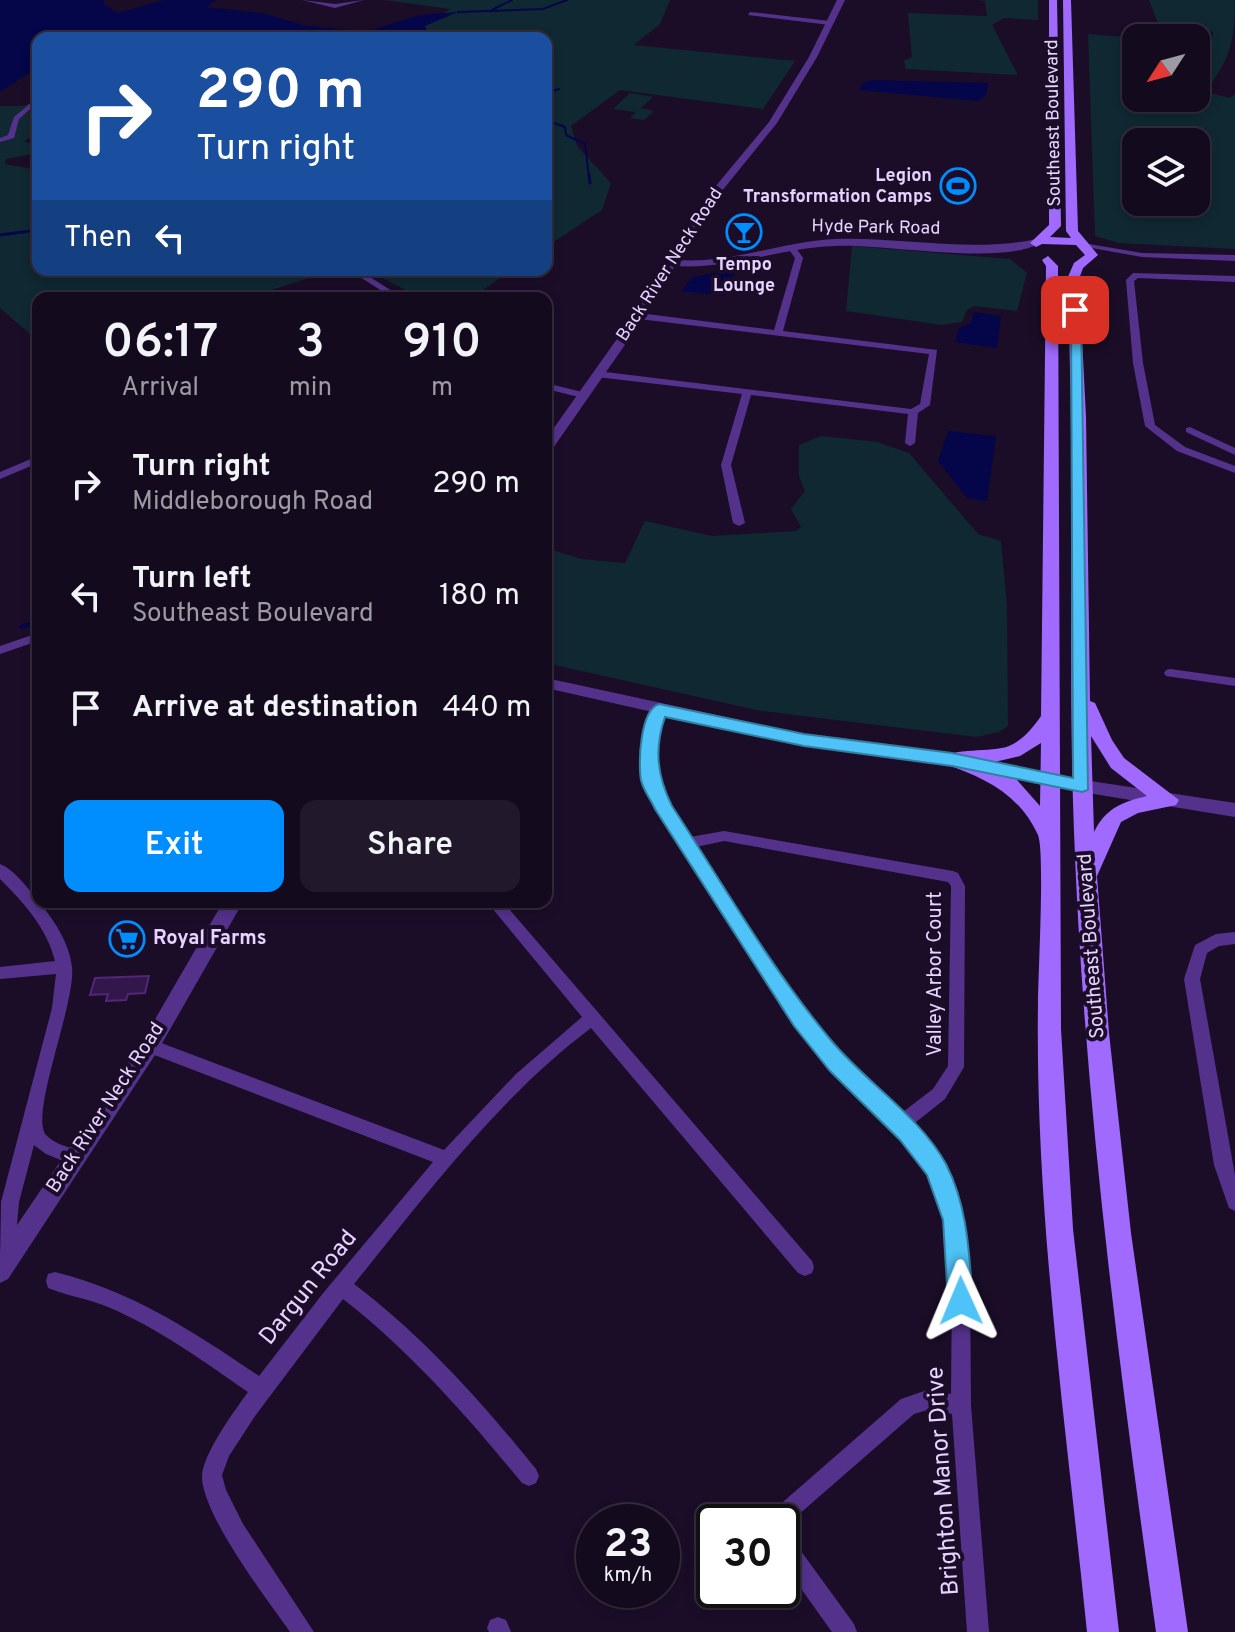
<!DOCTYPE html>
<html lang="en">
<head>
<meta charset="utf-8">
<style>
  body { margin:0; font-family:Overpass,sans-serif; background:#21182b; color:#f1f3f6; height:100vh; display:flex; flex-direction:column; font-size:30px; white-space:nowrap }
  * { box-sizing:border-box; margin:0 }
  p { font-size:26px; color:#9d9aa4 }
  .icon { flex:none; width:44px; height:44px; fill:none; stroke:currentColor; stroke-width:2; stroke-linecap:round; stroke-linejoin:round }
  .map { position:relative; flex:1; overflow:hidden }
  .drawer { position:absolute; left:32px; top:292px; width:520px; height:616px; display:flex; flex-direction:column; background:#140a1e; border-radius:16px; box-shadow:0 4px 12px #0003,0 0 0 2px #332b3c }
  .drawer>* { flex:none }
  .top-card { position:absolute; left:32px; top:32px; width:520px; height:244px; border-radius:16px; box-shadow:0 4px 12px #0003,0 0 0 2px #332b3c; background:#1a4fa0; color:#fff; overflow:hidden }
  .needle { width:52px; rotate:234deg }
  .tools { position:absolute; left:1122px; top:24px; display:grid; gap:16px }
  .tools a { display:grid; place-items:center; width:88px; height:88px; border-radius:16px; background:#140a1e; box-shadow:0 4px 12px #0003,0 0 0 2px #332b3c; font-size:40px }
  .speed { position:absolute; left:576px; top:1504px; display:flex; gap:16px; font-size:40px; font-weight:700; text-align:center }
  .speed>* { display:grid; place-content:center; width:104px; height:104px; border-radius:50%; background:#140a1e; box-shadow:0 4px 12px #0003,0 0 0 2px #332b3c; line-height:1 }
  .speed small { font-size:20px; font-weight:400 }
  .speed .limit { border:4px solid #111; border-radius:12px; background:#fff; color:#111 }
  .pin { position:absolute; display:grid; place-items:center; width:68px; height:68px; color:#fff; margin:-34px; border-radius:16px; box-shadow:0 4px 12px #0006 }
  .me { position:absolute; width:88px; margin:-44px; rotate:359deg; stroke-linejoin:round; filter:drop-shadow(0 0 6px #0008) }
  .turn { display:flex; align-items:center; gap:28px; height:168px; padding:0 32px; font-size:36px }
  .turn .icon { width:104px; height:104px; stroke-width:2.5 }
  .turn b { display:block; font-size:56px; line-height:68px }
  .then { display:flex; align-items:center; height:76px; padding:0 32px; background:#0003; gap:16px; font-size:30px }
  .eta { display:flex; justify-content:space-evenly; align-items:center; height:136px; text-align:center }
  .eta b { font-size:48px; font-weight:600; line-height:56px }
  .cta { display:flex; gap:16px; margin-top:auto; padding:16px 32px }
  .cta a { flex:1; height:92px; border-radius:16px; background:#008efe; color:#fff; font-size:32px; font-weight:600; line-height:92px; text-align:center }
  .cta a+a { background:#21182b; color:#f1f3f6 }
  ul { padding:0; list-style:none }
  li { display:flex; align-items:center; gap:24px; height:112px; padding:0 32px }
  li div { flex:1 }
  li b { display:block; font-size:30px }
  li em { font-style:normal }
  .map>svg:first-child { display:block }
  .green { fill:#0f2832; fill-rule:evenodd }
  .water { fill:#040649 }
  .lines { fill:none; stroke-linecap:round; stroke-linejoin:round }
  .stream-far2 { stroke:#040649; stroke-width:2 }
  .stream-far1 { stroke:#040649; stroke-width:3 }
  .stream { stroke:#040649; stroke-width:4 }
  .building { fill:#33164b; stroke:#532679; stroke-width:2 }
  .minor { fill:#54328c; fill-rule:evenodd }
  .tertiary { fill:#54328c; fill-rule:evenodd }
  .secondary { fill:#a16aff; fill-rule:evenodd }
  .route { fill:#4fc3f7; stroke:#337fa1; stroke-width:2 }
  .labels { text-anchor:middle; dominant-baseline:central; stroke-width:8; stroke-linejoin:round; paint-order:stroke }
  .far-street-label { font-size:18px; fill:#e7d3ff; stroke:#1b0d28 }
  .far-poi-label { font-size:18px; font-weight:bold; fill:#e7d3ff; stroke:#1b0d28; text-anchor:end }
  .poi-label { font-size:20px; font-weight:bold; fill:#e7d3ff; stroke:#1b0d28; text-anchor:start }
  .street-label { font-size:20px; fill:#e7d3ff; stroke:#1b0d28 }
  .near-street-label { font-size:24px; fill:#e7d3ff; stroke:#1b0d28 }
</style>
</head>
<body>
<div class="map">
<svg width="1235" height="1632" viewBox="0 0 1235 1632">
  <rect width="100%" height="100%" fill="#1b0d28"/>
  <g class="green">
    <path d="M384 0H670L660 24 634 45 795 61 763 109 620 90 571 126 577 146 611 183 602 210 546 247V38H405L450 9Z"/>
    <path d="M978 0H1038V20L1004 18 992 25 1018 75 906 69 904 61 912 57 908 13 987 16 985 1Z"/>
    <path d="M1149 0H1235C1235 44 1230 56 1206 92L1230 98 1235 94V249L1118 243 1095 236 1088 34 1136 38V98H1196V44H1211L1213 32 1159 26ZM1196 142V202H1136V142Z"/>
    <path d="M630 93 653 97 641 108 654 111 644 120 630 118 636 112 613 109Z"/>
    <path d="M38 101V134L24 141 38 147V153L6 159 5 164 38 170V270H333L262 293 267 298H38V341L0 308V106H22Z"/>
    <path d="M852 246 1010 259 1027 273 1017 311 974 306 967 310 962 322 942 325 846 311Z"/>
    <path d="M368 270H511L472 298H420Z"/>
    <path d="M821 436 877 442 909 453 978 534 1001 541 1007 607 1008 726 999 732 976 737 761 711 546 663V548L581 559 625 563 645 521 712 536 796 531 801 527 791 509 805 491 799 476V445Z"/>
  </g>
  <g class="water">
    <path d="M0 0H104V4L118 13 164 0H217L206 7 262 13 307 26 302 30 309 26 365 32 419 15 458 12 425 26 427 31 408 38H255L256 34 245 38 247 33 242 38 164 37 135 30 103 38H38V51L27 53 38 52 34 59 38 67 0 92Z"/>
    <path d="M873 80 988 83 986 95 978 101 859 90 862 83Z"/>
    <path d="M736 269 725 296 681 291 693 277Z"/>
    <path d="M974 312 1001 316 997 348 955 342 958 329 971 323Z"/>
    <path d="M948 431 996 436 987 501 967 498 938 461Z"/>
  </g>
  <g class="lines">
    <g class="stream-far2">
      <path d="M492 10 512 0"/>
      <path d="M458 12 543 9 567 0"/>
      <path d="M546 93 559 89"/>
      <path d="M546 120 565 127 566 135 585 144 589 177"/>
    </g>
    <g class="stream-far1">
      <path d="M589 175 590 183"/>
      <path d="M0 235 38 230"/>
    </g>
    <path class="stream" d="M21 627 38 621"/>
  </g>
  <g class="building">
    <path d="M741 222 760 225 755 239 735 237Z"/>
    <path d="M149 976 145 993 128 994 126 1000 106 1001 108 994 90 995 95 978Z"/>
  </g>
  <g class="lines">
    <g class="minor">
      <path d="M302 0 335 4 364 0 335 8Z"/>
      <path d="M750 12 830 21 833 23 830 25 748 15Z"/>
      <path d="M38 97V102L19 119 14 138 0 142V138L8 135 14 117Z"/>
      <path d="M1083 243 1142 253 1235 255V261L1142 257 1086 247 1082 245Z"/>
      <path d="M788 245H794L803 258 783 331 937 350 930 405 918 413 915 443 910 446 905 443 908 414 751 395 731 465 745 523 739 526 733 523 721 465 742 394 597 377 592 374 597 371 911 409 920 404 929 354 639 319 635 316 639 313 774 330 795 258 787 247Z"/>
      <path d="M349 270H359L403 298H393Z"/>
      <path d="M1133 273 1235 276V282L1138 278 1134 281 1143 363 1155 425 1185 447 1235 466V473L1177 451 1145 426 1133 363 1126 280Z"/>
      <path d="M546 383 586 393 588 395 583 398 546 389Z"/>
      <path d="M1190 427 1235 448V455L1186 432V428Z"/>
      <path d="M38 456V463L0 479V472Z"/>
      <path d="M38 633V641L0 654V646Z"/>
      <path d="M1170 669 1235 678V686L1166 676 1164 673 1166 670Z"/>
      <path d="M659 706 665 710C648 765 660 791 690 837L724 831 953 871 958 873 965 886 964 1067 945 1099 911 1126 926 1141 959 1198 970 1279 971 1405 989 1632H967L952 1414 927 1410 914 1414 782 1529V1522H764L768 1515 901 1399 927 1390 951 1394 952 1279 941 1200 914 1153 831 1069 796 1025 657 809C641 776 638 741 654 707ZM724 841 948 882 951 886 948 1066 933 1089 899 1115 843 1059 808 1015 696 847Z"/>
      <path d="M0 864C15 870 29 890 39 902 54 920 69 942 72 967 76 1003 29 1115 46 1135 54 1144 69 1147 79 1151L82 1157 79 1163 73 1165 46 1154 34 1145 19 1202 14 1258 12 1264 5 1267 0 1265 1 1202 52 1008 56 974 0 979V967L55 961C47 928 24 903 0 879Z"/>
      <path d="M487 902H503L812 1261 814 1267 812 1273 805 1276 798 1273 591 1028C499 1097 426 1195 354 1284 424 1337 481 1401 536 1469L539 1476 536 1483 529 1486 522 1483C467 1416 411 1352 343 1299L255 1416 229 1456 222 1475 226 1490 243 1524 314 1632H290C266 1598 204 1517 202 1478 201 1456 235 1410 248 1392 203 1361 158 1328 108 1307 89 1299 68 1296 48 1288L46 1281 48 1274 55 1272C132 1291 194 1332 259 1376L324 1292 433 1162 144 1051 142 1046 144 1041 150 1039 156 1041 444 1150 516 1074 582 1017Z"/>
      <path d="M1235 932V944L1219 946 1207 953 1200 979 1235 1175V1211L1229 1208 1214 1165 1184 979 1195 945 1216 934Z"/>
      <path d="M782 1533 790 1536 854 1624 857 1632H832L782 1562Z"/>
      <path d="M498 1617 506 1620 511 1632H489L487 1628 490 1620Z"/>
    </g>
    <g class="tertiary">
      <path d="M837 0H845L817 57 777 123 713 202 678 260C731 264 783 241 836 239 904 237 969 253 1037 239L1042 242C1003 267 884 243 834 246 780 248 729 270 675 266L645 316 551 451 546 452V439L634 315 705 199 769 122 809 57Z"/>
      <path d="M546 678 804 734 952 753 1051 775 1235 803V817L1051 787 952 765 804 746 546 688Z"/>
      <path d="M223 902H243L157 1052 8 1279 0 1283V1250L143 1040Z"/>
    </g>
    <g class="secondary">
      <path d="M1049 0H1057L1061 226 1050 237 1071 238 1066 231 1063 0H1071L1078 231 1098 255 1083 268 1079 279 1086 417 1090 701 1095 703 1112 740 1124 758 1179 800 1176 805 1138 813 1121 822 1097 876 1109 1033 1131 1233 1188 1632H1156C1119 1366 1084 1100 1074 832 1067 647 1076 463 1067 279L1074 263 1085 255 1076 245 1042 244 1036 247 1030 243 1049 225ZM1091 736 1111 768 1147 796C1122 802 1106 808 1094 832Z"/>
      <path d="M1048 256 1058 266 1061 1029 1073 1229 1119 1632H1087C1066 1424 1035 1214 1038 1004 1038 977 1045 852 1038 835 1019 794 985 778 945 764L942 759C951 747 992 753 1009 746 1023 740 1032 729 1041 716L1046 266 1042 260ZM1041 743 1040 806 1017 780 986 764 1020 756Z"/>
    </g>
  </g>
  <path class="route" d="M1071 308 1081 310 1088 790 1082 792 952 766 804 746 665 717C654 749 657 776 672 806 723 884 770 967 830 1039 865 1082 919 1115 946 1164 968 1207 969 1254 973 1301L969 1310 961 1313 952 1310 948 1301 943 1220 927 1175 900 1140 830 1071 794 1026 655 809C651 800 643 790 641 780 638 763 640 710 659 704L804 734 952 753 1073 778Z"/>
  <defs>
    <symbol id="stadium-ring" viewBox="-11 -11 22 22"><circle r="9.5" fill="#1b0d28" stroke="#008efe" stroke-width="1.5"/><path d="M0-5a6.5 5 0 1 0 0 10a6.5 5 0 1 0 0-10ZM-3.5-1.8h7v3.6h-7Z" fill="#008efe"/></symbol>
    <symbol id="bar-ring" viewBox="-11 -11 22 22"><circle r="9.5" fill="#1b0d28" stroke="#008efe" stroke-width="1.5"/><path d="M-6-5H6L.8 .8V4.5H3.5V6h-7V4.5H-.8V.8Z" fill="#008efe"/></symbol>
    <symbol id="supermarket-ring" viewBox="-11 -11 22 22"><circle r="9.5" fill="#1b0d28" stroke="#008efe" stroke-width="1.5"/><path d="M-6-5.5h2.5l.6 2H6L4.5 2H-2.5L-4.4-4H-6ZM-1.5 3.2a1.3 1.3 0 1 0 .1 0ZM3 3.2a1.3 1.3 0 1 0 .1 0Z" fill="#008efe"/></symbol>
  </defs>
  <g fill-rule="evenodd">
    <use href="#stadium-ring" x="938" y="166" width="40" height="40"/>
    <use href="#bar-ring" x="724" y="212" width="40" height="40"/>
    <use href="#supermarket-ring" x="107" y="919" width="40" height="40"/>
  </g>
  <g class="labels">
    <g class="far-street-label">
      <text transform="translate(1054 123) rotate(-91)">Southeast Boulevard</text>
      <text transform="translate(876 228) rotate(1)">Hyde Park Road</text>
      <text transform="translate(670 265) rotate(-57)">Back River Neck Road</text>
    </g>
    <g class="far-poi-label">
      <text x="932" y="176">Legion<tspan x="932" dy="21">Transformation Camps</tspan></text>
      <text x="744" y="265" text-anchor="middle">Tempo<tspan x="744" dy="21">Lounge</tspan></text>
    </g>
    <g class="poi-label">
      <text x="153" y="939">Royal Farms</text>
    </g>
    <g class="street-label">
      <text transform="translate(1092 946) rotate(-94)">Southeast Boulevard</text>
      <text transform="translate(936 974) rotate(-90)">Valley Arbor Court</text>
      <text transform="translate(106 1108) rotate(-57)">Back River Neck Road</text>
    </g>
    <g class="near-street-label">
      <text transform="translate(309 1288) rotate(-51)">Dargun Road</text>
      <text transform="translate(944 1481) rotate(-94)">Brighton Manor Drive</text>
    </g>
  </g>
</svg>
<div class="tools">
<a><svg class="needle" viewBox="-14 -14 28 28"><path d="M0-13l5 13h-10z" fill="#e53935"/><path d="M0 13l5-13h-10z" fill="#9d9aa4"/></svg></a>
<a><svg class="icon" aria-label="layers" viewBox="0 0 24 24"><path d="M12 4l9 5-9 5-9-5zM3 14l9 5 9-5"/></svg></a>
</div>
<div class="speed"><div>23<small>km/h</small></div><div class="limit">30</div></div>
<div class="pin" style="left:1075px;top:310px;background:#d93025"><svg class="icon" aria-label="arrive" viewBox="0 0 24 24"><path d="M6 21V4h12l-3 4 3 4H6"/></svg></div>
<svg class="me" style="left:961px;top:1301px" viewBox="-20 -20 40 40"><path d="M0-17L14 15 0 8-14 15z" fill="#4fc3f7" stroke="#fff" stroke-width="4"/></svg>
<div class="top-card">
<div class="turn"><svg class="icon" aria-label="right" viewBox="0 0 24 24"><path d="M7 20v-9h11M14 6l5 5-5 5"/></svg><div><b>290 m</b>Turn right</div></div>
<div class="then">Then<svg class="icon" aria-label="left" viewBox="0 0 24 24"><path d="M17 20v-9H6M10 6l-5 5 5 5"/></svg></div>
</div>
<section class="drawer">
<div class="eta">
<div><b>06:17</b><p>Arrival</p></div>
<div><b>3</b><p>min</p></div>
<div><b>910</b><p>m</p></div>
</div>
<ul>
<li><svg class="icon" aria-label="right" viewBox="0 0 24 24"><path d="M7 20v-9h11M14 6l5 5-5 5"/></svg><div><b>Turn right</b><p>Middleborough Road</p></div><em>290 m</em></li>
<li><svg class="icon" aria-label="left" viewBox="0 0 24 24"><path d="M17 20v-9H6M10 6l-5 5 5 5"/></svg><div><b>Turn left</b><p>Southeast Boulevard</p></div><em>180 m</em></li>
<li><svg class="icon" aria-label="arrive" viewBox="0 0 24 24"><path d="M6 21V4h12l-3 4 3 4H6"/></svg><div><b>Arrive at destination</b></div><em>440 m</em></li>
</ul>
<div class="cta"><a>Exit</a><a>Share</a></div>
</section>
</div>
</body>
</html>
